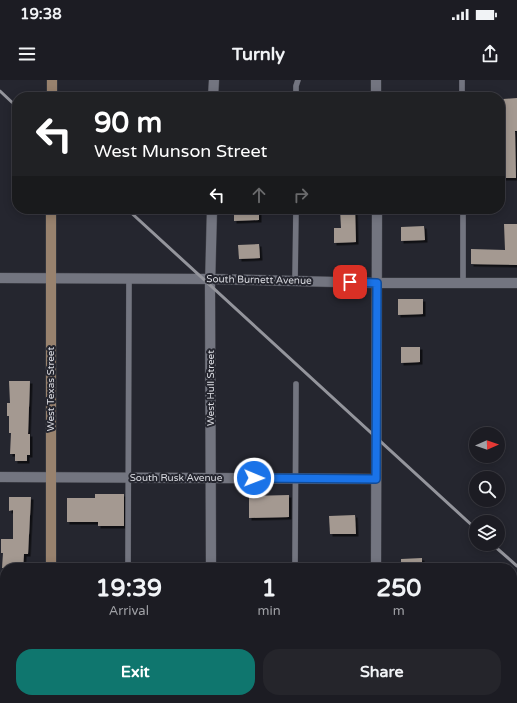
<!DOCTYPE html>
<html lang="en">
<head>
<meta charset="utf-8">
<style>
  body { margin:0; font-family:"Varela Round",sans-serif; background:#25252b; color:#f1f3f6; height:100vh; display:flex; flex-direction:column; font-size:15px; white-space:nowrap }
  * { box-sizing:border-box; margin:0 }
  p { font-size:13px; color:#a0a1a6 }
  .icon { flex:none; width:22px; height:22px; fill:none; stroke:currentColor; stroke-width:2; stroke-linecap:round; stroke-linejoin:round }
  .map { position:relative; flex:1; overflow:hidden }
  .sheet { position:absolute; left:0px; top:483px; width:517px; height:140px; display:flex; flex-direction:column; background:#1c1c23; border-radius:16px 16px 0 0; box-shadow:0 2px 10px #0003,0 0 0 1px #3a3a41 }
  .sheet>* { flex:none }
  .banner { position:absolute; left:12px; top:12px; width:493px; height:122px; border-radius:16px; box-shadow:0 2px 10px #0003,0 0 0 1px #3a3a41; background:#202124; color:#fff; overflow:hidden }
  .needle { width:26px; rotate:88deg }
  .fabs { position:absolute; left:469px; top:347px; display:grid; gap:8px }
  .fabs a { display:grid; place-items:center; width:36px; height:36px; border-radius:50%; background:#1c1c23; box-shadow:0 2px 10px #0003,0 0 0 1px #3a3a41; font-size:20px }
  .pin { position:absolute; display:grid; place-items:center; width:34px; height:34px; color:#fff; margin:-17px; border-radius:8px; box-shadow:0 2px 6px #0006 }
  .me { position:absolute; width:44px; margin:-22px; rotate:91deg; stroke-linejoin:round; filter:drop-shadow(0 0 3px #0008) }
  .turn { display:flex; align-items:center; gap:14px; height:84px; padding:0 16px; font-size:18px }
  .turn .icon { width:52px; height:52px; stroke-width:2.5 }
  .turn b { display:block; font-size:28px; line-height:34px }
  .lanes { display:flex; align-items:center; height:38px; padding:0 16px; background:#0003; justify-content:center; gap:20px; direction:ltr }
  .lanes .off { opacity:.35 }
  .eta { display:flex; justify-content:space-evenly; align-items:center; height:68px; text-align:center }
  .eta b { font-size:24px; font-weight:700; line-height:28px }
  .primary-button { display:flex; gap:8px; margin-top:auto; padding:8px 16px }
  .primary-button a { flex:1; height:46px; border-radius:16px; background:#0f766e; color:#fff; font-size:16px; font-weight:700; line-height:46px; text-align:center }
  .primary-button a+a { background:#25252b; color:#f1f3f6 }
  .status { display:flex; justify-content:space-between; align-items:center; height:28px; padding:0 20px; background:#1c1c23; direction:ltr }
  .status svg { height:11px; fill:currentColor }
  header { display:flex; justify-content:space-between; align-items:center; height:52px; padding:0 16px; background:#1c1c23; font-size:18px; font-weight:700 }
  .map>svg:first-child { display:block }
  .building { fill:#a49991; filter:url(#shadow) }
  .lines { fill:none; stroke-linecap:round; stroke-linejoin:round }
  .lane-casing { stroke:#43444b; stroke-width:6 }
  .street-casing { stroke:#43444b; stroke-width:11 }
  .secondary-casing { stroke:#43444b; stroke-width:11 }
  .highway-casing { stroke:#43444b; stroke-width:13 }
  .lane { stroke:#737580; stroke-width:5.5 }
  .street { stroke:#737580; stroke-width:10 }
  .secondary { stroke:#98826e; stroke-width:10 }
  .highway { stroke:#f09f43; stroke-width:12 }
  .rail { stroke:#94959c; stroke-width:3 }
  .route-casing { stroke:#114b97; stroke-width:10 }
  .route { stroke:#1a73e8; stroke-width:7 }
  .labels { text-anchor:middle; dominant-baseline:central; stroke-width:4; stroke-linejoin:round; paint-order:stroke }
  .street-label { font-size:10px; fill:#d9dae0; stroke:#25262f }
</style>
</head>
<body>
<div class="status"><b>19:38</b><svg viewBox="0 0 49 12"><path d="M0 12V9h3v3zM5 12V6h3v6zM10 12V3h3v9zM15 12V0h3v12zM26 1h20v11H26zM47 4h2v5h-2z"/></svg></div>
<header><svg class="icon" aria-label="menu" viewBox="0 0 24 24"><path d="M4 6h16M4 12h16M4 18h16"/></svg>Turnly<svg class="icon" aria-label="share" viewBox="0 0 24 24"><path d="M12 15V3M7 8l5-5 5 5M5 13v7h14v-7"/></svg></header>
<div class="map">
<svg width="517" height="623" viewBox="0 0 517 623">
  <defs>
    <filter id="shadow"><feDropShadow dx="2.5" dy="2.5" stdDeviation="0" flood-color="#0009"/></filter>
  </defs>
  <rect width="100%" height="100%" fill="#25262f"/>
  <g class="building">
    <path d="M517 18V51H515L516 98H500V63H502L501 40 504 39 503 19Z"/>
    <path d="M234 129H259V140L234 141Z"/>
    <path d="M340 129H355L356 162 334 163V148H341Z"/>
    <path d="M504 144H517V185L471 184V169L505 170Z"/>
    <path d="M424 146 425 160 401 161V147Z"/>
    <path d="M259 164 260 178 239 179 238 165Z"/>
    <path d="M398 219H423V234L398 235Z"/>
    <path d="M401 267H420V282L401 283Z"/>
    <path d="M9 301H30L28 354H30V375H27V381H15V374H10L11 353H9V336H7V323H10Z"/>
    <path d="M95 414H124V446H98V442H67V418H95Z"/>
    <path d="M289 415V437L249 438V416Z"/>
    <path d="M9 417H31L28 474H24L23 488H2L3 473H1V459H13V430L9 431Z"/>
    <path d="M355 435 356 454H330L329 436Z"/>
    <path d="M422 478V488H401V479Z"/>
  </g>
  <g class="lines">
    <defs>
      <g id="lane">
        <path d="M296 17V6L298 0"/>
        <path d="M462 17V0"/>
        <path d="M463 129V203"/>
        <path d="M295 201 296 129"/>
        <path d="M128 488 129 198"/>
        <path d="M295 488 296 304"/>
        <path d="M127 623V618"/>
        <path d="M294 623V618"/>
      </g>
      <g id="street">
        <path d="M376 0V17"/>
        <path d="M213 17 214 0"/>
        <path d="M0 198 211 199 377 203H517"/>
        <path d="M0 397 376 399"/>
        <path d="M211 488 210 206 212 129"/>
        <path d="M376 488 377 129"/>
        <path d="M512 546H517"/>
        <path d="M376 621 517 623"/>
        <path d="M211 623V618"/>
      </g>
      <g id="secondary">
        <path d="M52 17V0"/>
        <path d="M51 129V488"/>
        <path d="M51 623V618"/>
      </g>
      <g id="highway">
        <path d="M0 599H5"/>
        <path d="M512 601H517"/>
      </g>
    </defs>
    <use href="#lane" class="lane-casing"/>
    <use href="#street" class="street-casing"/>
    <use href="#secondary" class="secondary-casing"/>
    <use href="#highway" class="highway-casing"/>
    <use href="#lane" class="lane"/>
    <use href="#street" class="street"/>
    <use href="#secondary" class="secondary"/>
    <use href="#highway" class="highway"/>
    <g class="rail">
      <path d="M0 11 17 27"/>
      <path d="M127 129 476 449"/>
      <path d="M492 464 517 486"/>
    </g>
  </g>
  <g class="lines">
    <defs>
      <path id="route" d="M254 398 376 399 377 203 350 202"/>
    </defs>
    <use href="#route" class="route-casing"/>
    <use href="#route" class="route"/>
  </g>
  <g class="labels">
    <g class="street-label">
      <text transform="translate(259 200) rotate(1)">South Burnett Avenue</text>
      <text transform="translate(211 308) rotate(-90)">West Hull Street</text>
      <text transform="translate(51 309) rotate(-90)">West Texas Street</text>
      <text x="176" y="398">South Rusk Avenue</text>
    </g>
  </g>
</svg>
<div class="fabs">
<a><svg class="needle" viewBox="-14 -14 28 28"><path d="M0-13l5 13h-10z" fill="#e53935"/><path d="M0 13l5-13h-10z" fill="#a0a1a6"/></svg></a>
<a><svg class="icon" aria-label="search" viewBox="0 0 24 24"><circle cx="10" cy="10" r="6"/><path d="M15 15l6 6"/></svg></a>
<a><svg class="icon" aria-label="layers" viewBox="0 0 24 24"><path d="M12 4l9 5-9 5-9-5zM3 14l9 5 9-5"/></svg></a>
</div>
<div class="pin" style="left:350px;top:202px;background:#d93025"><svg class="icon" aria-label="arrive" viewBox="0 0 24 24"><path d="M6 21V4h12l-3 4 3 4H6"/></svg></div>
<svg class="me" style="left:254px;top:398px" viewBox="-20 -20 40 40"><circle r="17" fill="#1a73e8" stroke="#fff" stroke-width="3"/><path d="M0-11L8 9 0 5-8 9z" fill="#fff"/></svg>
<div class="banner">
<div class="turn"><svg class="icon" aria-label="left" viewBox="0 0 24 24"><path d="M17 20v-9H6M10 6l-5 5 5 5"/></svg><div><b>90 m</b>West Munson Street</div></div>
<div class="lanes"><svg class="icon" aria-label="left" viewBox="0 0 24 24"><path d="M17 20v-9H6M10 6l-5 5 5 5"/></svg><svg class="icon off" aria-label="ahead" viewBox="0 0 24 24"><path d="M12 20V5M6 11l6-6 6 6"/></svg><svg class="icon off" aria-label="right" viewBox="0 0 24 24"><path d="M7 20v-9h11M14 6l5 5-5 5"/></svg></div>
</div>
<section class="sheet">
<div class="eta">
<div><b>19:39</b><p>Arrival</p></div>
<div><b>1</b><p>min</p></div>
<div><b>250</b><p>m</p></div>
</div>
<div class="primary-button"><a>Exit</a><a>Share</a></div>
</section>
</div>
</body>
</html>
